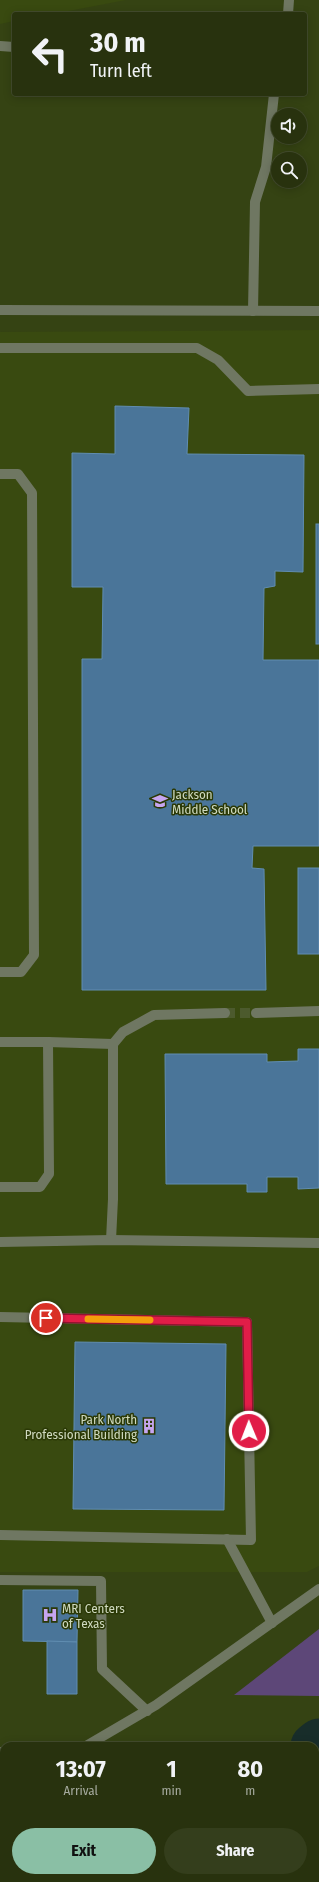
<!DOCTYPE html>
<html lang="en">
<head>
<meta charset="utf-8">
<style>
  body { margin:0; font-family:"Fira Sans Condensed",sans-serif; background:#343e1c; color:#f1f3f6; height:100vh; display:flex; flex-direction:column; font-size:15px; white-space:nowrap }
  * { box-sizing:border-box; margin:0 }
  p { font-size:13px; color:#a5aa9e }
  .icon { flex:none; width:22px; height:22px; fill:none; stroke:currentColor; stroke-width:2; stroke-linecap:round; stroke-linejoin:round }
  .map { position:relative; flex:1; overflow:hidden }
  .sheet { position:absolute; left:0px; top:1742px; width:319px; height:140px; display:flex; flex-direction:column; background:#28320e; border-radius:12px 12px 0 0; box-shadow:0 2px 10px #0003,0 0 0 1px #444d2e }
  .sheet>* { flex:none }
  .hud { position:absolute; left:12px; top:12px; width:295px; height:84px; border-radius:4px; box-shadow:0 2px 10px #0003,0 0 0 1px #444d2e; background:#28320e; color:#f1f3f6; overflow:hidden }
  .controls { position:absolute; left:271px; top:108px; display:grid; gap:8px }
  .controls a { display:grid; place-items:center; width:36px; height:36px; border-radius:50%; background:#28320e; box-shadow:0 2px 10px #0003,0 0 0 1px #444d2e; font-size:20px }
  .pin { position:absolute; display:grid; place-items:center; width:34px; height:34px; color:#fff; margin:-17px; border:2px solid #fff; border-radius:50%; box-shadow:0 1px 4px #0007 }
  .me { position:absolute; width:44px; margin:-22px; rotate:359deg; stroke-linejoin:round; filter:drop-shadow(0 0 3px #0008) }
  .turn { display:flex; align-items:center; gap:14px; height:84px; padding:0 12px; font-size:18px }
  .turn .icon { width:52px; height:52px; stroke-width:2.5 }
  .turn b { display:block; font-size:28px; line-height:34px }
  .eta { display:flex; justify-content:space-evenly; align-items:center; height:68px; text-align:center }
  .eta b { font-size:24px; font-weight:700; line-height:28px }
  .cta { display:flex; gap:8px; margin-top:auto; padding:8px 12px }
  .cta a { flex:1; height:46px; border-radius:24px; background:#8abfa5; color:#111; font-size:16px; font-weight:700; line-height:46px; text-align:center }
  .cta a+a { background:#343e1c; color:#f1f3f6 }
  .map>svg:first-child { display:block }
  .built { fill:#394a10 }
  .green { fill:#5d4778 }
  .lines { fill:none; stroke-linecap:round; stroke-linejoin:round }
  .river { stroke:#182d2a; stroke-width:47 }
  .building { fill:#4a7599; stroke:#608db1 }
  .minor-tunnel { stroke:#4c5a2d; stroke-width:10; stroke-dasharray:10 5; stroke-linecap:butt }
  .minor { stroke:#6f7762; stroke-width:10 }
  .route-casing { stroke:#92132f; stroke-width:10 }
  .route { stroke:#e11d48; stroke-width:7 }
  .slow { stroke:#f59e0b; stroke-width:7 }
  .labels { text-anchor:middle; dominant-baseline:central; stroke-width:3; stroke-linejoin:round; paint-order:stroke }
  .poi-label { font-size:13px; fill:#cfd9bf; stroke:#2b3906; text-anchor:start }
</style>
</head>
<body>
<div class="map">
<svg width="319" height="1882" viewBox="0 0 319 1882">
  <rect width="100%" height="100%" fill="#354313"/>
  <g class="built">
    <path d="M0 0H126L53 14H14V21L0 24Z"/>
    <path d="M319 330V1566L307 1572H0V332Z"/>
    <path d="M319 1824V1882H227L234 1878H315V1827Z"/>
  </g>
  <path class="green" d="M319 1629V1696L234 1695Z"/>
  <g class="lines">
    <g class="river">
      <path d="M314 1746 319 1742"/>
      <path d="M0 1879 4 1878"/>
    </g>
  </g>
  <g class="building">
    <path d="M115 406 189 408 187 454 304 455 303 572 275 571V586L264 588 263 660H319V846H253L252 868 264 869 266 990H82V659H102L103 587H72V453L115 454Z"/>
    <rect x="316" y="524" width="3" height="120"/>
    <rect x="298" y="868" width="21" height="86"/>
    <path d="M298 1049H319V1188L298 1189V1177H267V1192H247V1184H166L165 1054H267V1062L298 1061Z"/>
    <path d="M75 1342 226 1344 224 1510 73 1509Z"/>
    <path d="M23 1590H78L77 1642 23 1641Z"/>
    <path d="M47 1641 77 1642V1694H47Z"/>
    <path d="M319 1839V1882H255L261 1878H315V1842Z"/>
  </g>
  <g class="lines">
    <path class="minor-tunnel" d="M225 1013H256"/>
    <g class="minor">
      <path d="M288 14 289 0"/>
      <path d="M0 46 14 47"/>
      <path d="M0 310 319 311"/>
      <path d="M253 311 255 202 266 167 274 94"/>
      <path d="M0 348H197L218 360 248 391 319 389"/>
      <path d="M0 474H18L32 493 34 955 21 972H0"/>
      <path d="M256 1013 319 1011"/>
      <path d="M0 1042H48L49 1174 40 1187H0"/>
      <path d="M48 1042 113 1044"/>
      <path d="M111 1240 113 1199V1044L123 1032 154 1015 225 1013"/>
      <path d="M0 1242 111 1240 319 1243"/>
      <path d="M0 1317 247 1322 251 1540 0 1535"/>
      <path d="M227 1539 272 1623"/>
      <path d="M0 1580 101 1581 102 1669 147 1711"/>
      <path d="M86 1746 156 1705 319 1589"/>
      <path d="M0 1752H4"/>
    </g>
  </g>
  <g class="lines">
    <defs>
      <path id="route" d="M46 1318 247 1322 249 1431"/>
    </defs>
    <use href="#route" class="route-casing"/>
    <use href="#route" class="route"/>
    <path class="slow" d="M88 1319 150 1320"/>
  </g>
  <defs>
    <symbol id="school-bare" viewBox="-9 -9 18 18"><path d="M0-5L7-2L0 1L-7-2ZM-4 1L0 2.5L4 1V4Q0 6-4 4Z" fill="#c7a6f0" stroke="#2b3906" stroke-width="2.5" paint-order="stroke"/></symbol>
    <symbol id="building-bare" viewBox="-9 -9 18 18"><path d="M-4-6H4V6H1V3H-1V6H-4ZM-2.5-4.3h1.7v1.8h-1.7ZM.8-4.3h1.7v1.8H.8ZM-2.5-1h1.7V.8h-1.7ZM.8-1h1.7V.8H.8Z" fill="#c7a6f0" stroke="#2b3906" stroke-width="2.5" paint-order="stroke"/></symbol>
    <symbol id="hospital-bare" viewBox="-9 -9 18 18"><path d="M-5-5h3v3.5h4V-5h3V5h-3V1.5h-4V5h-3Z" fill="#c7a6f0" stroke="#2b3906" stroke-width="2.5" paint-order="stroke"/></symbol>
  </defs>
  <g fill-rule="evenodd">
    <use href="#school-bare" x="149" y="790" width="22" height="22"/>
    <use href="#building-bare" x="138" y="1415" width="22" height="22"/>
    <use href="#hospital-bare" x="39" y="1604" width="22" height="22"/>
  </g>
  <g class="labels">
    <g class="poi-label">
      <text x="172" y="794">Jackson<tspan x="172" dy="15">Middle School</tspan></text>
      <text x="137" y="1419" text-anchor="end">Park North<tspan x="137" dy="15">Professional Building</tspan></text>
      <text x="62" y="1608">MRI Centers<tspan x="62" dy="15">of Texas</tspan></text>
    </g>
  </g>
</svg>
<div class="controls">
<a><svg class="icon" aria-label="sound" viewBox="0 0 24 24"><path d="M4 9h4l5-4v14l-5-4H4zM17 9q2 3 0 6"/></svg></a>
<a><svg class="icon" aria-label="search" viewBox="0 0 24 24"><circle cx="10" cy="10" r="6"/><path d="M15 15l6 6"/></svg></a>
</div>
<div class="pin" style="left:46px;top:1318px;background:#d93025"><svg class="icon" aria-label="arrive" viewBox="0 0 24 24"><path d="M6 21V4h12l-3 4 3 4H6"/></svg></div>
<svg class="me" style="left:249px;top:1431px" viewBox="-20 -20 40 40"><circle r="17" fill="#e11d48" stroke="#fff" stroke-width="3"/><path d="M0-11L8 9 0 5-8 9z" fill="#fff"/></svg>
<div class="hud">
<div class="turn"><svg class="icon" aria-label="left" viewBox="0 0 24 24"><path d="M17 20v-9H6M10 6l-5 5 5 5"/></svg><div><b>30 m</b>Turn left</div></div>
</div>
<section class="sheet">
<div class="eta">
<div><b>13:07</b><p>Arrival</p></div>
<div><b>1</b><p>min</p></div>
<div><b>80</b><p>m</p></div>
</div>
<div class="cta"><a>Exit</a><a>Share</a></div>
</section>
</div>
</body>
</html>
